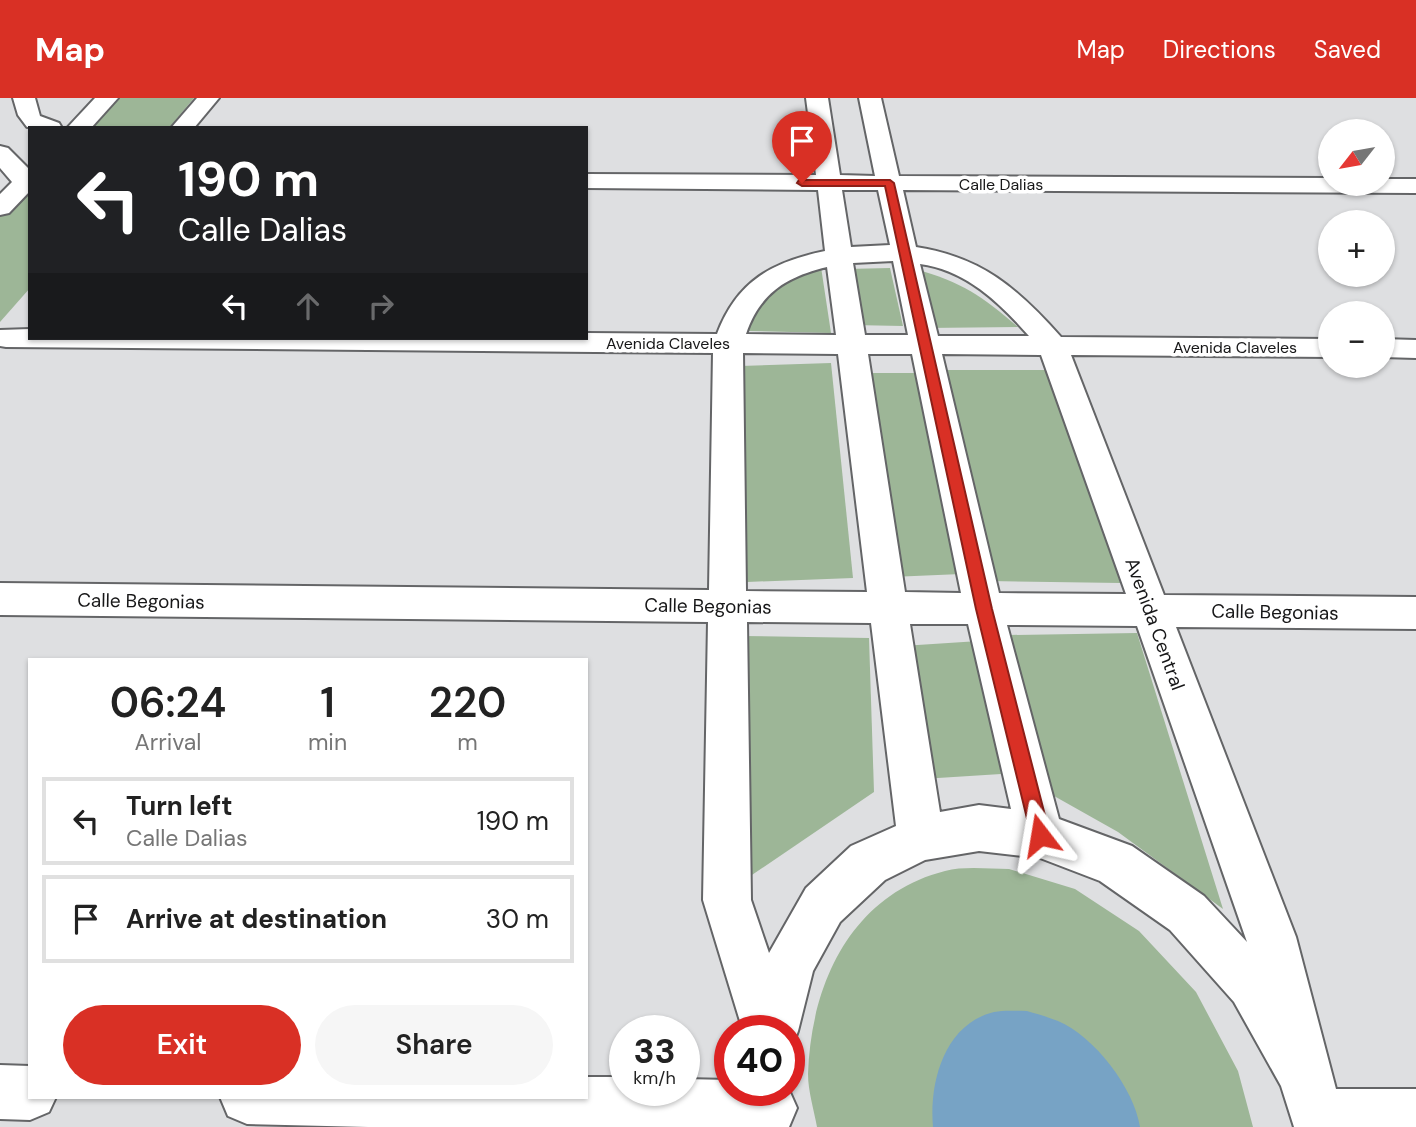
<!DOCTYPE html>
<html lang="en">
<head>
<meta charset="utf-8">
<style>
  body { margin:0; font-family:"DM Sans",sans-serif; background:#f6f6f6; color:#222; height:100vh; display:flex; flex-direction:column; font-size:26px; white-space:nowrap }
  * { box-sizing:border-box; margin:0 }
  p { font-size:23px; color:#767676 }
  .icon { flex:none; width:38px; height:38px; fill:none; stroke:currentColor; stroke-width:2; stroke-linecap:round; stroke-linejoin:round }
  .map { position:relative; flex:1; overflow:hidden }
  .sheet { position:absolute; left:28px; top:560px; width:560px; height:441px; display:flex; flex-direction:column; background:#fff; border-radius:0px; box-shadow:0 2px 5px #0004 }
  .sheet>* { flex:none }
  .top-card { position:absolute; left:28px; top:28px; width:560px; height:214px; border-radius:0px; box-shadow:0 2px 5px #0004; background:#202124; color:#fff; overflow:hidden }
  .needle { width:46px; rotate:239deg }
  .buttons { position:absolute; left:1318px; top:21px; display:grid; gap:14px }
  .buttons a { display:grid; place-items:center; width:77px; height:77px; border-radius:50%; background:#fff; box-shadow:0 2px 5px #0004; font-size:35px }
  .speed { position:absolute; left:609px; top:917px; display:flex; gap:14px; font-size:35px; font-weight:700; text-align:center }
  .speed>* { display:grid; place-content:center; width:91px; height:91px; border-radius:50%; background:#fff; box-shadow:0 2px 5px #0004; line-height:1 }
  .speed small { font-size:18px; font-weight:400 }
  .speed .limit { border:10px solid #d22; background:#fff; color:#111 }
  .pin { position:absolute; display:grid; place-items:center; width:60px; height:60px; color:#fff; margin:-72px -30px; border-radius:50% 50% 50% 0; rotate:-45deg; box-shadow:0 0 7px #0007 }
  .pin .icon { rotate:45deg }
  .me { position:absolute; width:77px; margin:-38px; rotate:346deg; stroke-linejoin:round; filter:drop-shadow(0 0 5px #0008) }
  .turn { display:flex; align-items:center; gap:24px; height:147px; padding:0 35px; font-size:32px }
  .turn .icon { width:91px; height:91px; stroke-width:2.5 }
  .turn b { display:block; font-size:49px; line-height:60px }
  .lanes { display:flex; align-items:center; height:66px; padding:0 35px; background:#0003; justify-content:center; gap:35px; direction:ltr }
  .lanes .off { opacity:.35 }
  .eta { display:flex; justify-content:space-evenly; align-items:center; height:119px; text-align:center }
  .eta b { font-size:42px; font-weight:600; line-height:49px }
  .action { display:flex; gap:14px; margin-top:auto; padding:14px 35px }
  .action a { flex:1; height:80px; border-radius:42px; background:#d93025; color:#fff; font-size:28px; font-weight:600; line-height:80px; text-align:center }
  .action a+a { background:#f6f6f6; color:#222 }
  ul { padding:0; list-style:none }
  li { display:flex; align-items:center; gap:21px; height:88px; margin:0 14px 10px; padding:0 21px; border:4px solid #e0e0e0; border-radius:0px }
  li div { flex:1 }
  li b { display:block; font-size:26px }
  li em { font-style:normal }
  header { display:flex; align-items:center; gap:42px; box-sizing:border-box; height:98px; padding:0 35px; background:#d93025; color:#fff }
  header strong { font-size:33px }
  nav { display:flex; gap:38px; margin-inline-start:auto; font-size:24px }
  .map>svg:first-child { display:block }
  .green { fill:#9db697 }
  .water { fill:#77a3c5 }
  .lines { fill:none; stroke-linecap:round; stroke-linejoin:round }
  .minor-casing { stroke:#646567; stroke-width:4 }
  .minor { fill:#fff; fill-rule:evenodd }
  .route { fill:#d93025; stroke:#8d1f18; stroke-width:2 }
  .labels { text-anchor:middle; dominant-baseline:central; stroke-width:7; stroke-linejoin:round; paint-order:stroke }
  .far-street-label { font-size:16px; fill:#171718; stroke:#fff }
  .street-label { font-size:19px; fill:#171718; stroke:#fff }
</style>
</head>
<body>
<header>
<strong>Map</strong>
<nav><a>Map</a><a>Directions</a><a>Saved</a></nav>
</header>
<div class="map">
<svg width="1416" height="1029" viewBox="0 0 1416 1029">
  <rect width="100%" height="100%" fill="#dedfe1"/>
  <g class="green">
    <path d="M107 0H194L169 30H79Z"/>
    <path d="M15 94H30V190L0 224V110Z"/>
    <path d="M821 169 831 235 749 233C756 192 787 184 821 169Z"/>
    <path d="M890 170 903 228 852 227 846 171Z"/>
    <path d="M915 171C962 184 982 198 1018 229L926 230Z"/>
    <path d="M831 265 853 480 747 484 740 268Z"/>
    <path d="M943 272H1049L1121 485 989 483Z"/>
    <path d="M858 275H918L961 476 891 479Z"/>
    <path d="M1137 535 1223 811 1118 734 1047 694 1010 537Z"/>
    <path d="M742 538 869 540 874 694 746 781Z"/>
    <path d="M979 543 1001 676 922 681 902 548Z"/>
    <path d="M1009 771 1075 791 1139 833 1196 894 1238 973 1253 1029H817C814 1012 808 993 808 976 811 886 851 797 945 773 964 768 989 771 1009 771Z"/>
  </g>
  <path class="water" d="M1027 913C1037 916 1048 919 1058 923 1094 938 1134 990 1140 1029H933C929 985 944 926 994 914 1004 912 1016 913 1027 913Z"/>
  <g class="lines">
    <defs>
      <g id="minor">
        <path d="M13 0H35L40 18 59 25 62 30 27 29 18 17Z"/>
        <path d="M95 0H118L91 30H67Z"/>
        <path d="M197 0H219L194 30H171Z"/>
        <path d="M806 0H828L840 77 875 78 859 0H881L899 78 1330 80V86H1382V81H1416V95L903 92 916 149C982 159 1018 191 1061 239L1330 241V259L1071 257 1164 497 1416 499V531L1176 529 1296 839 1336 991H1416V1029H1294L1281 988 1234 904 1170 832 1100 783 1040 760 979 753 925 762 885 782 840 824 813 873 798 933 791 952 789 933H743L703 802 708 524 0 517V485L709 492 713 255 6 249 0 248V232L30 231V240H586V235L717 236C737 183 772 164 825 153L818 92 586 90V76L816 77ZM842 92H878L890 147 851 149ZM893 163 908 237H865L853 165ZM920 166C966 172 1000 205 1029 238H938ZM827 169 836 237 746 236C760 195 786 179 827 169ZM743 255 838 256 867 494 746 493ZM868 256H912L961 495 905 494ZM942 256 1041 257 1126 496 999 495ZM747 524 871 525 896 728 851 748 806 790 769 855 751 802ZM910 526H968L1011 711 979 707 940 714ZM1007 527 1137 528 1247 844 1204 798 1132 748 1059 721Z"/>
        <path d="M0 48 8 50 30 72V93L9 115 0 117V96L12 84 0 70Z"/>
        <path d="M1382 241 1416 242V260L1382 259Z"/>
        <path d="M0 967 30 968V999H56L49 1014 30 1022 0 1021Z"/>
        <path d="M586 979H625V992H684V981L730 982V992H789L797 1010 789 1029H368L247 1026 228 1018 220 999H586Z"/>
      </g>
    </defs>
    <use href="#minor" class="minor-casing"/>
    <use href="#minor" class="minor"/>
  </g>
  <path class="route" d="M799 82H890L894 85 992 511 1050 737 1047 743 1040 746 1033 743 1031 737 976 511 885 88H802L797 85Z"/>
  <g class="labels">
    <g class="far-street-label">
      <text x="1001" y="86">Calle Dalias</text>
      <text x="668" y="245">Avenida Claveles</text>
      <text x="1235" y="249">Avenida Claveles</text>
    </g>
    <g class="street-label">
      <text transform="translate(141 503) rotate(1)">Calle Begonias</text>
      <text transform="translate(708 508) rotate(1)">Calle Begonias</text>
      <text transform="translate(1275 514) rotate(1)">Calle Begonias</text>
      <text transform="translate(1155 526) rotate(70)">Avenida Central</text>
    </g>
  </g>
</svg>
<div class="buttons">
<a><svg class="needle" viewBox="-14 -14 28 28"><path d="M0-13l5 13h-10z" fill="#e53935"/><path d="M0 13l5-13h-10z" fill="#767676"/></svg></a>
<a>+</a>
<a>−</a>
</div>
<div class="speed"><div>33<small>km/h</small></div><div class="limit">40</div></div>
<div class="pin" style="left:802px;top:85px;background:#d93025"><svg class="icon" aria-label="arrive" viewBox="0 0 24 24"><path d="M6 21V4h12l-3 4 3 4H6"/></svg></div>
<svg class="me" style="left:1040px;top:737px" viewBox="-20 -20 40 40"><path d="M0-17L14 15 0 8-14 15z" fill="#d93025" stroke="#fff" stroke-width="4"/></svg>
<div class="top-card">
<div class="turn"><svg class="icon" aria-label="left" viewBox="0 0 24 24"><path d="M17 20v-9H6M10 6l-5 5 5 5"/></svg><div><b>190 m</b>Calle Dalias</div></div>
<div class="lanes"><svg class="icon" aria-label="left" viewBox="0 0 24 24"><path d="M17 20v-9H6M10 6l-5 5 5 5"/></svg><svg class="icon off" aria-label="ahead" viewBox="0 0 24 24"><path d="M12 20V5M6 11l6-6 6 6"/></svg><svg class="icon off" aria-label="right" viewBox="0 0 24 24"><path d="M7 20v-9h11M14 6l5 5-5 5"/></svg></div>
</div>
<section class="sheet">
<div class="eta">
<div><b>06:24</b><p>Arrival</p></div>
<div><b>1</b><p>min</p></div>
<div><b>220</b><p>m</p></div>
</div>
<ul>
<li><svg class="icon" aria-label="left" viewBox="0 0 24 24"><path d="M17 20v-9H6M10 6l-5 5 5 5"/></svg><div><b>Turn left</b><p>Calle Dalias</p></div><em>190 m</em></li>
<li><svg class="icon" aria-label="arrive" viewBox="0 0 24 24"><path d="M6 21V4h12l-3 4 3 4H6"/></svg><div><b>Arrive at destination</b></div><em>30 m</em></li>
</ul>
<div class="action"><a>Exit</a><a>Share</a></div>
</section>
</div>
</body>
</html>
